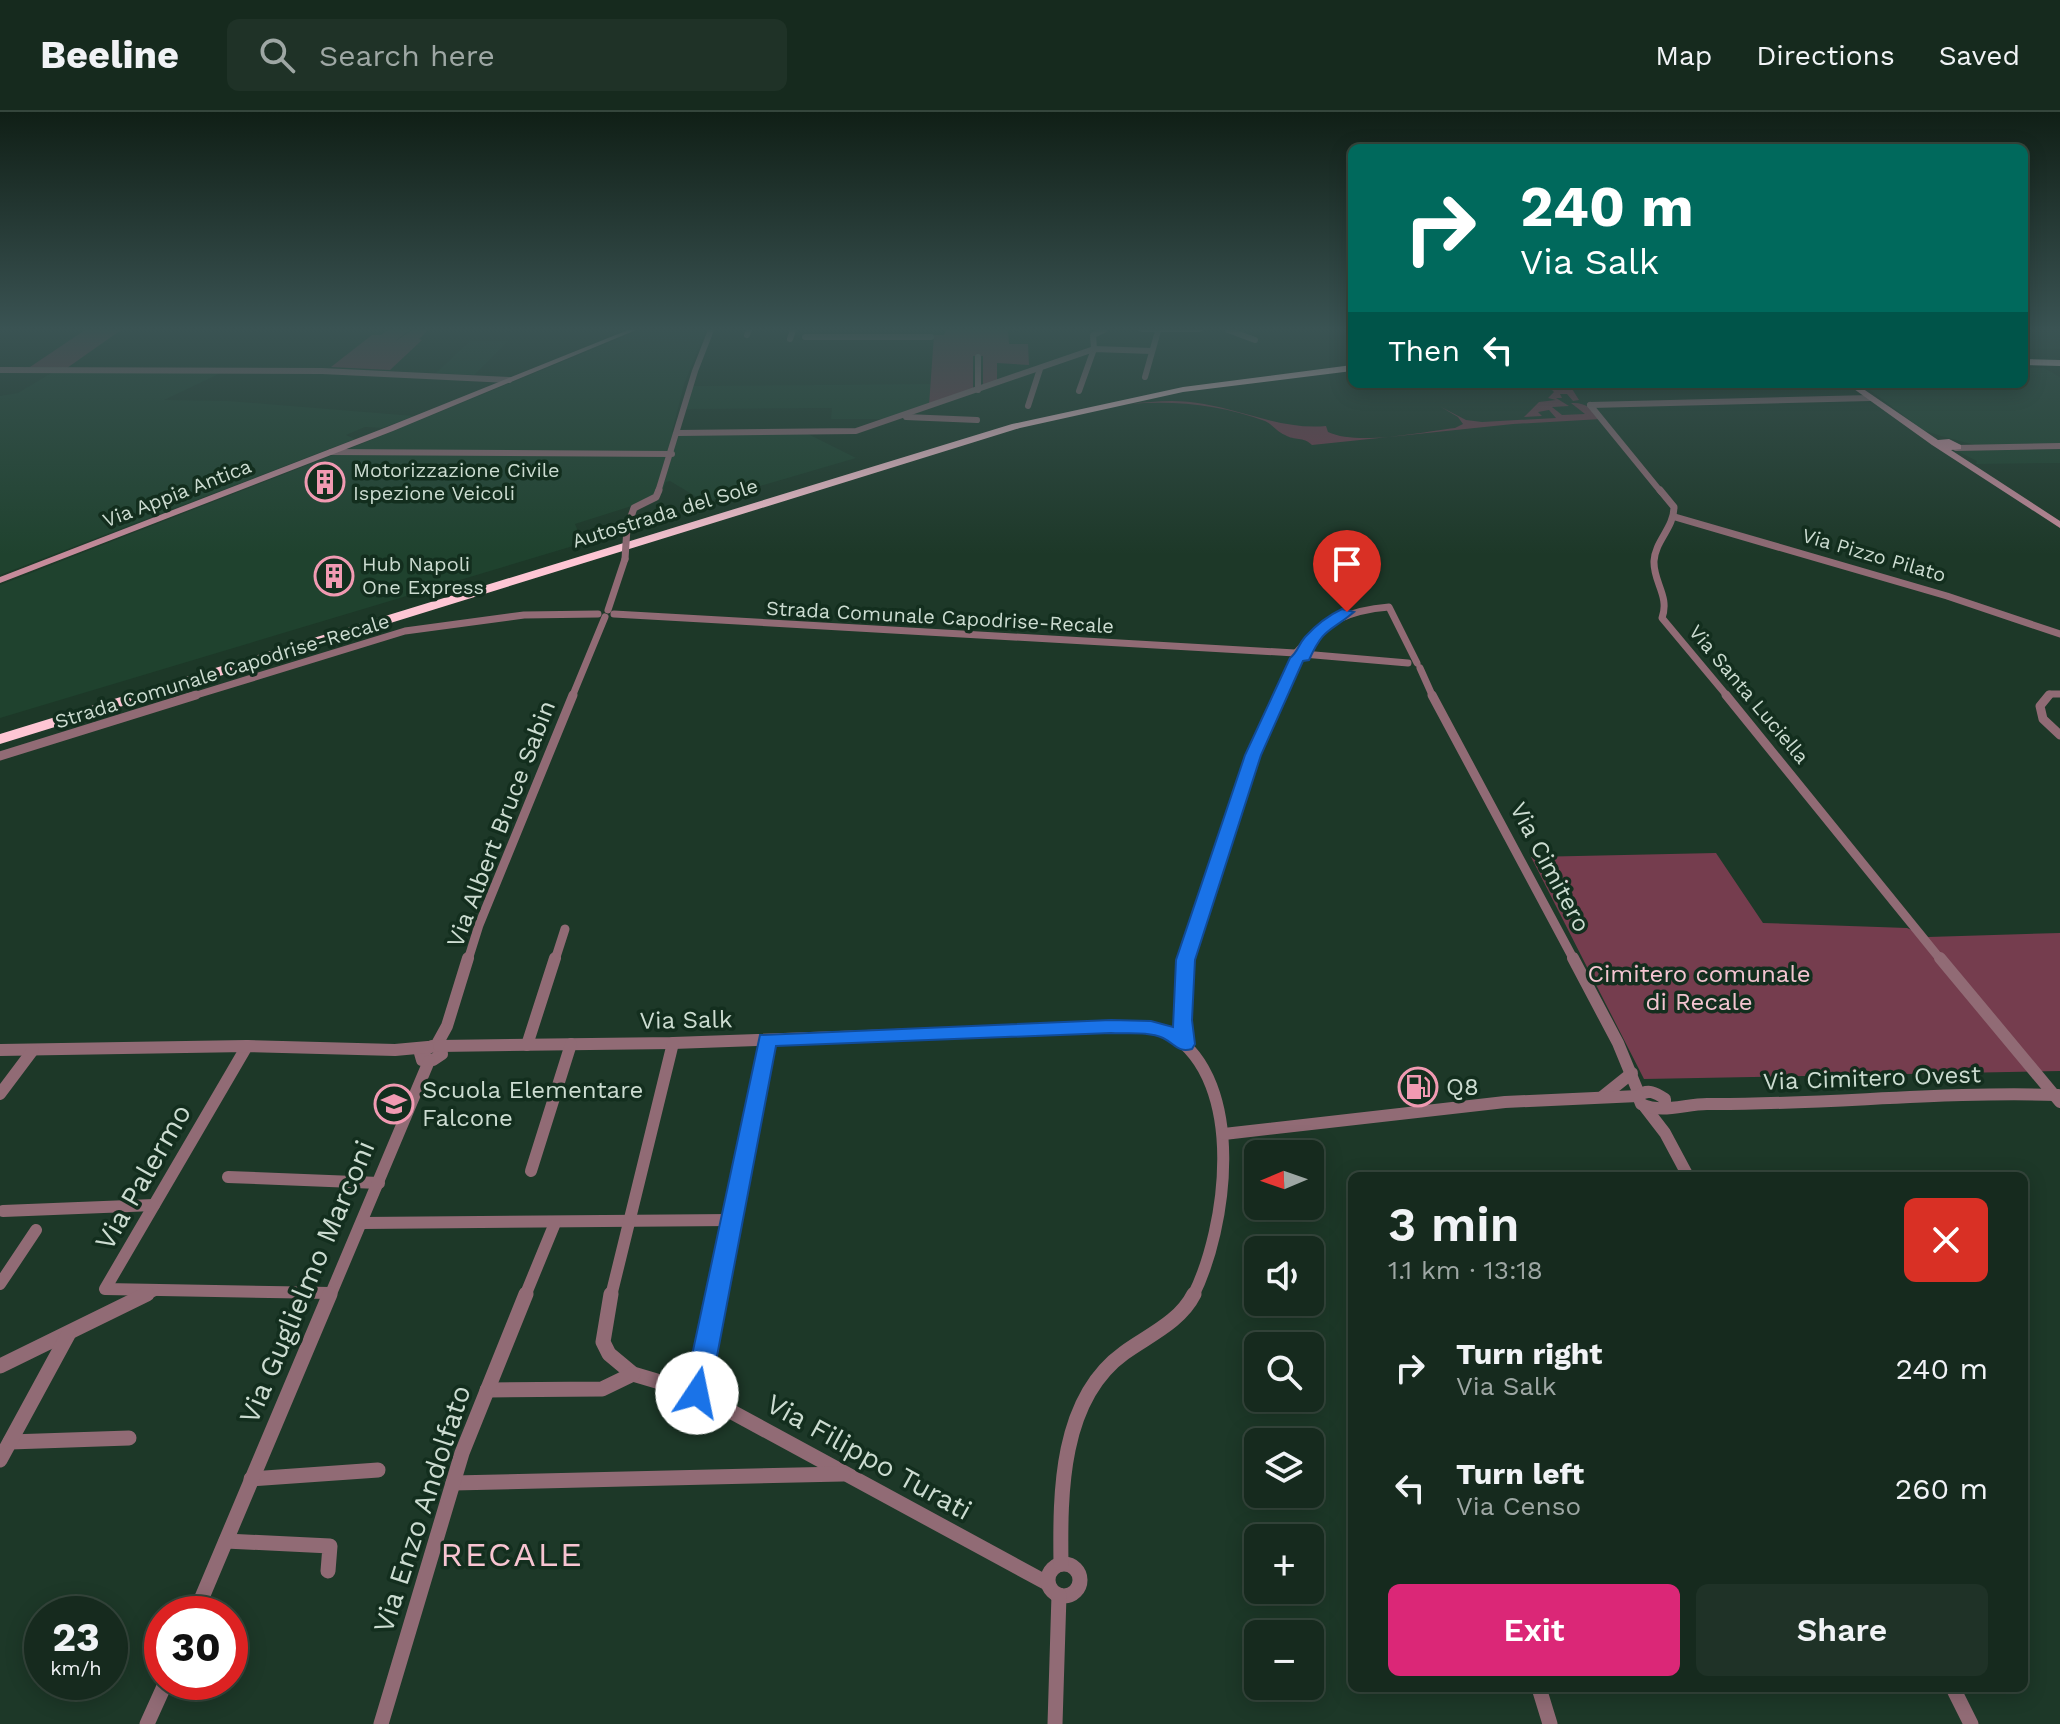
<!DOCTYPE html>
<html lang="en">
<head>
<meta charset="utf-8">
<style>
  body { margin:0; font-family:"Work Sans",sans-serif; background:#1f3227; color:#f1f3f6; height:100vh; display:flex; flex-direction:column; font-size:30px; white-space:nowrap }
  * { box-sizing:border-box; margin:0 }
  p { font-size:26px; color:#9ea7a4 }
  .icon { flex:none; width:44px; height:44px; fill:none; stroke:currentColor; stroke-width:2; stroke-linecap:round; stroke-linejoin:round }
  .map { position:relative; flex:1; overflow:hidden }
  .details { position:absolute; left:1348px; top:1060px; width:680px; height:520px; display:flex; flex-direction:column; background:#162a1e; border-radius:12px; box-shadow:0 4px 20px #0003,0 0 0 2px #35463c }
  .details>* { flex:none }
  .banner { position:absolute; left:1348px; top:32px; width:680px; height:244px; border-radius:12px; box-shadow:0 4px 20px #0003,0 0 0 2px #35463c; background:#00695c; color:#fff; overflow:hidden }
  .needle { width:52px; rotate:268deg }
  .buttons { position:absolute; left:1244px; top:1028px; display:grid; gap:16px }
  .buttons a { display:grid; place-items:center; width:80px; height:80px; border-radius:12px; background:#162a1e; box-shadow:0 4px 20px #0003,0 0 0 2px #35463c; font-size:40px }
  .speed { position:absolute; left:24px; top:1484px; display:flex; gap:16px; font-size:40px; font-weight:700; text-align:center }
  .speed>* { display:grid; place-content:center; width:104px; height:104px; border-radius:50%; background:#162a1e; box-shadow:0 4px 20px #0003,0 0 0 2px #35463c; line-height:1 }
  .speed small { font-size:20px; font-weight:400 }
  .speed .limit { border:12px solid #d22; background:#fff; color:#111 }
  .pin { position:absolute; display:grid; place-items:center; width:68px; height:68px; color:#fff; margin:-82px -34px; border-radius:50% 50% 50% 0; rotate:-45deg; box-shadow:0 0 8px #0007 }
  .pin .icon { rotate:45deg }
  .me { position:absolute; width:88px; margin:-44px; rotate:11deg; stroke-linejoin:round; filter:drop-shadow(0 0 6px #0008) }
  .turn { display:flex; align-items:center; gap:28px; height:168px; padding:0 40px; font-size:36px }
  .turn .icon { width:104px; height:104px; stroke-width:2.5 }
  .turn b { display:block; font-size:56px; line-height:68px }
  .then { display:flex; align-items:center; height:76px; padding:0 40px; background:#0003; gap:16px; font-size:30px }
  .round { display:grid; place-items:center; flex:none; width:84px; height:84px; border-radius:12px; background:#1f3227 }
  .head { display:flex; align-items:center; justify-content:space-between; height:136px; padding:0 40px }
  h1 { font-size:48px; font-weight:600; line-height:60px }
  .cta { display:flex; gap:16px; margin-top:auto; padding:16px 40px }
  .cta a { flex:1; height:92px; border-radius:12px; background:#db2777; color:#fff; font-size:32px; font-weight:600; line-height:92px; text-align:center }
  .cta a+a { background:#1f3227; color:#f1f3f6 }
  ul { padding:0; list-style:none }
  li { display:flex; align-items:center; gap:24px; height:120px; padding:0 40px }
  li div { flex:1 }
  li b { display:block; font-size:30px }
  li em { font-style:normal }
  header { display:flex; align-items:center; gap:48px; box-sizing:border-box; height:112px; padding:0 40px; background:#162a1e; border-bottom:2px solid #35463c }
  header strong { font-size:38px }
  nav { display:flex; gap:44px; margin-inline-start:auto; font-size:28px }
  .search { width:560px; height:72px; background:#1f3227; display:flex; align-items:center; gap:20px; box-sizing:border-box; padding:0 28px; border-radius:12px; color:#9ea7a4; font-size:30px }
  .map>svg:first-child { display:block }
  .built { fill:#1f422e }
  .green { fill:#753d4e }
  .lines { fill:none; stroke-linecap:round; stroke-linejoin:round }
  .street-far4 { stroke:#916b75; stroke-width:6 }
  .street-far3 { stroke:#916b75; stroke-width:7 }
  .street-far2 { stroke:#916b75; stroke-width:9 }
  .street-far1 { stroke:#916b75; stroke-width:12 }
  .street { stroke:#916b75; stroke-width:15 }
  .secondary { fill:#c68b9b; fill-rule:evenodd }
  .highway { fill:#fec6d4; fill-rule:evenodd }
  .street-bridge { stroke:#916b75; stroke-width:7 }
  .route { fill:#1a73e8; stroke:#114b97; stroke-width:2 }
  .labels { text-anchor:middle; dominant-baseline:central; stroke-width:7; stroke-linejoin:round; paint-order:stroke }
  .far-poi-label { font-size:20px; fill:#ccdcd1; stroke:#132e1e; text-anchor:start }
  .far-street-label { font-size:20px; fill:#ccdcd1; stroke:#132e1e }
  .street-label { font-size:24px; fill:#ccdcd1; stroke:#132e1e }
  .park-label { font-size:24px; fill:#f4c5d1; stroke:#132e1e }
  .poi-label { font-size:24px; fill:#ccdcd1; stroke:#132e1e; text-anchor:start }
  .near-street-label { font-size:28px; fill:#ccdcd1; stroke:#132e1e }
  .near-quarter-label { font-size:34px; letter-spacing:2px; fill:#f7c4d1; stroke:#132e1e }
</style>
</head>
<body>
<header>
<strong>Beeline</strong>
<div class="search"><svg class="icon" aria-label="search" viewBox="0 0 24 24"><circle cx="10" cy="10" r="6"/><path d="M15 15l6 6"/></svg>Search here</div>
<nav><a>Map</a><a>Directions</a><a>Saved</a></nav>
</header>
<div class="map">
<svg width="2060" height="1612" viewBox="0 0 2060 1612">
  <rect width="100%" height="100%" fill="#1d3828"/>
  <g class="built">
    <path d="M640 218H706L684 272 672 320 802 319 856 346 705 390 670 369 666 370 660 385 575 412 583 431 0 606V473L359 333Z"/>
    <path d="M2024 218H2060V237L2024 238Z"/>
    <path d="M470 229H508L474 263 436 261Z"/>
    <path d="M2024 256H2044L2060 265V331L1975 333 1941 324 1923 318 1862 272H2024Z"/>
    <path d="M53 260H223L164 288 228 289 414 304 382 316 365 315 346 323 355 327 0 463V284L18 281Z"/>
    <path d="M931 272 929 293 889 307H831L832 296 685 297 691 274Z"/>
    <path d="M2060 337V351L1976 352 1977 349 1957 339Z"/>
  </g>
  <g class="green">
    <path d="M85 218H121L67 256 30 255Z"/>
    <path d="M388 218H410L394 230 412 218H428L419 227 422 228 390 258 331 255 372 223H381Z"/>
    <path d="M946 218H1008L1009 232H1028L1029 253 997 251V270L983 275V244H973V278L929 293 934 223H944Z"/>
    <path d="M1546 272H1569L1579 288 1573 289 1567 282H1560L1562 286H1556L1569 294 1552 295 1562 303 1585 302 1571 291C1586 290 1591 297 1601 307L1513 312 1312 333C1303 324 1295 329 1285 323 1277 320 1272 312 1265 309 1223 293 1174 288 1130 292 1155 289 1179 287 1204 292 1245 299 1284 318 1326 314L1328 320C1358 334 1421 320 1455 316L1463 312 1458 305 1441 295 1466 308 1482 310 1556 306 1549 298 1538 300 1542 304 1524 305 1539 290 1556 288 1548 286 1554 280Z"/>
    <path d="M1716 741 1763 811 1907 816 1928 825 2060 821V959L1644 967 1531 745Z"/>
  </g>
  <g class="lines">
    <g class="street-far4">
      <path d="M1228 218 1255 228"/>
      <path d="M747 223 749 218"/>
      <path d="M805 225H931"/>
      <path d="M790 227 793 218"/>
      <path d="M978 245V278"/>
      <path d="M0 258 322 259 509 268"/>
      <path d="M1145 265 1158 219"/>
      <path d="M1079 279 1094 237 1093 223 1104 218"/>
      <path d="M1590 293 1661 380"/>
      <path d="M1590 293 1870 286"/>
      <path d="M1028 294 1040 257"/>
      <path d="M906 305 977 308"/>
      <path d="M677 321 856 319 1094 237 1152 239"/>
      <path d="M1956 336 2060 334"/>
      <path d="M331 340 672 342"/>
      <path d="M658 380 695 259 711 218"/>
    </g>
    <g class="street-far3">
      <path d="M1660 378 1674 395C1674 416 1655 429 1654 449 1653 470 1670 484 1662 506L1728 585"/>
      <path d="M1675 405 1947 484 2060 522"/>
      <path d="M627 416 634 396 656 385 659 378"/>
      <path d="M608 498 625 447"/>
      <path d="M614 502 1295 541"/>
      <path d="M1296 541C1322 510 1350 498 1389 495L1417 551"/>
      <path d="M1303 542 1408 551"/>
      <path d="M1420 556 1433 585"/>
      <path d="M190 585 405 519 524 503 598 502"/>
      <path d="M572 585 605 505"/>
      <path d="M1279 585 1297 546 1304 544 1296 541"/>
      <path d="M2047 585 2050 582H2060"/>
    </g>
    <g class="street-far2">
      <path d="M1432 583 1574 848"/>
      <path d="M1726 583 1941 848"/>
      <path d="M2049 583 2040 594 2043 607 2060 623"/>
      <path d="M0 644 196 583"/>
      <path d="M468 848 479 813 573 583"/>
      <path d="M555 848 565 817"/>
      <path d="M1188 848 1241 682 1279 583"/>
    </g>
    <g class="street-far1">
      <path d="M1573 846 1618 931 1639 982"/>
      <path d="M1940 846 2060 990"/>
      <path d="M1185 932 1184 877 1189 846"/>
      <path d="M527 933 555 846"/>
      <path d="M247 934 105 1177 331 1181"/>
      <path d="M432 934 441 936 442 942 433 948H422L420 941Z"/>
      <path d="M436 934 447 914 468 846"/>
      <path d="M439 934 673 931 1111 915C1130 915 1155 912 1171 922 1247 970 1227 1116 1193 1184"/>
      <path d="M0 938 247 934 395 938 428 935"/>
      <path d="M0 982 33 938"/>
      <path d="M1602 985 1632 961"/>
      <path d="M1645 995 1665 1021 1688 1064"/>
      <path d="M1665 995V987C1656 981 1648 976 1638 984L1641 992C1662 1002 1685 992 1707 992 1824 993 1941 979 2058 983"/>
      <path d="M1224 1022 1505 990 1638 984"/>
      <path d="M531 1059 571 932"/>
      <path d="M228 1065 379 1071"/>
      <path d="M3 1099 154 1093"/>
      <path d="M362 1111 732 1108"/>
      <path d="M0 1172 36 1118"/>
      <path d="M143 1184 153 1179"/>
      <path d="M330 1184 429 949"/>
      <path d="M525 1184 555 1111"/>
      <path d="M611 1184 673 931"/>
      <path d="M717 1184 768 928"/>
    </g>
    <g class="street">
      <path d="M611 1182 603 1230 609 1242 633 1262 697 1281 1047 1471"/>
      <path d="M0 1254 147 1182"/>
      <path d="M487 1278 602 1277 633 1262"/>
      <path d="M697 1281 717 1182"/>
      <path d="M10 1330 129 1326"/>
      <path d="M0 1348 69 1221"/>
      <path d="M251 1367 378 1358"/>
      <path d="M453 1371 843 1362"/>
      <path d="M226 1429 330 1434 328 1459"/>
      <circle cx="1064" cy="1468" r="16"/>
      <path d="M1061 1452C1060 1381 1060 1287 1124 1241 1149 1223 1180 1210 1194 1182"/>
      <path d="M195 1502 330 1182"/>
      <path d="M1539 1576 1550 1612"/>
      <path d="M1953 1576 1971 1612"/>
      <path d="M147 1612 166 1570"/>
      <path d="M381 1612 462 1341 526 1182"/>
      <path d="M1055 1612 1059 1483"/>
    </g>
    <g class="secondary">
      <path d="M628 218H636L393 319 0 471V465L387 315Z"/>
      <path d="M1138 218H1203L1200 220H1141Z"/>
      <path d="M1847 272H1856L1938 328 1949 327 1961 333V337L1951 338 2060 409V416L1932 333Z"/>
    </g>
    <g class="highway">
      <path d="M2024 247 2060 248V254L2024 253Z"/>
      <path d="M1352 253V259L1183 280 1020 316 0 632V622L1012 312 1183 275Z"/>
    </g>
    <path class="street-bridge" d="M625 447 627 416"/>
  </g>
  <linearGradient id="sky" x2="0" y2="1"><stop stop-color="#101f16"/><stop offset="0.49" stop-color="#3a5353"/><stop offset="1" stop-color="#3a5353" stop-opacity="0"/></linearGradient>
  <rect width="2060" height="443" fill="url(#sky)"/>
  <path class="route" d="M1342 497 1354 500C1329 521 1324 515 1309 548L1303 549 1261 643 1195 848 1192 908 1195 932 1192 937C1178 941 1175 932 1163 926 1148 919 1127 922 1111 921L776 934 710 1281 706 1289 697 1292 688 1289 684 1281 760 923 1111 908 1151 909 1173 915 1176 848 1245 643 1290 546C1298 540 1298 533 1305 525 1316 513 1327 504 1342 497Z"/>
  <defs>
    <symbol id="building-ring" viewBox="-11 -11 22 22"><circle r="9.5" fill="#132e1e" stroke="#f19ab2" stroke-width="1.5"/><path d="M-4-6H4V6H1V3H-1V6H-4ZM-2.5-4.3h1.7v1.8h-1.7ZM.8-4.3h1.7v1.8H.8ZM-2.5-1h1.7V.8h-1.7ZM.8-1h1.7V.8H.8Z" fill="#f19ab2"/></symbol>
    <symbol id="fuel-ring" viewBox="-11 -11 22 22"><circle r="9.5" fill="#132e1e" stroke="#f19ab2" stroke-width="1.5"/><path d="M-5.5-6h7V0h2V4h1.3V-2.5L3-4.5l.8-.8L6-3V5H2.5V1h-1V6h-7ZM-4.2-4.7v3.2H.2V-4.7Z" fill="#f19ab2"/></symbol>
    <symbol id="school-ring" viewBox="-11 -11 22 22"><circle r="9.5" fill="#132e1e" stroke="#f19ab2" stroke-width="1.5"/><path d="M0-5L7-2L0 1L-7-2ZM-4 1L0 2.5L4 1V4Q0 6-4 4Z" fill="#f19ab2"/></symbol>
  </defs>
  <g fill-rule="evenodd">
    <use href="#building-ring" x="303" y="348" width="44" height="44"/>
    <use href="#building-ring" x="312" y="442" width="44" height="44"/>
    <use href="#fuel-ring" x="1396" y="953" width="44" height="44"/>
    <use href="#school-ring" x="372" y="970" width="44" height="44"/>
  </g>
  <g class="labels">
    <g class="far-poi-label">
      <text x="353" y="358">Motorizzazione Civile<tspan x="353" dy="23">Ispezione Veicoli</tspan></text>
      <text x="362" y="452">Hub Napoli<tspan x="362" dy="23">One Express</tspan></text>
    </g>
    <g class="far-street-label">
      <text transform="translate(177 381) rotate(-21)">Via Appia Antica</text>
      <text transform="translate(665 401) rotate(-17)">Autostrada del Sole</text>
      <text transform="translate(1874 443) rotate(16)">Via Pizzo Pilato</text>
      <text transform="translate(940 505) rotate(3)">Strada Comunale Capodrise-Recale</text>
      <text transform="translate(222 559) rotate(-17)">Strada Comunale Capodrise-Recale</text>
      <text transform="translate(1749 582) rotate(50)">Via Santa Luciella</text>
    </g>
    <g class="street-label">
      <text transform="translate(501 712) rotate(-69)">Via Albert Bruce Sabin</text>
      <text transform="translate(1550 755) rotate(62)">Via Cimitero</text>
      <text transform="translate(686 908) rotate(-1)">Via Salk</text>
      <text transform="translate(1872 966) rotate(-2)">Via Cimitero Ovest</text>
    </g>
    <g class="park-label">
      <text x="1699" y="862">Cimitero comunale<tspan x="1699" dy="28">di Recale</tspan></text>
    </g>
    <g class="poi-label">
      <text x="1446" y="975">Q8</text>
      <text x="422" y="978">Scuola Elementare<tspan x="422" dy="28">Falcone</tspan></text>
    </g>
    <g class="near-street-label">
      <text transform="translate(143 1065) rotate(-60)">Via Palermo</text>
      <text transform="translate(307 1170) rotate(-67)">Via Guglielmo Marconi</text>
      <text transform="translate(869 1345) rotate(29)">Via Filippo Turati</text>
      <text transform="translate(422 1397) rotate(-72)">Via Enzo Andolfato</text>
    </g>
    <g class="near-quarter-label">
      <text x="512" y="1442">RECALE</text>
    </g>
  </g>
</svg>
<div class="buttons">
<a><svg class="needle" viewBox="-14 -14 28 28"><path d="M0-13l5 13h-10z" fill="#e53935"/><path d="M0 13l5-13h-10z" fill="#9ea7a4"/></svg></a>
<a><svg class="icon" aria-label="sound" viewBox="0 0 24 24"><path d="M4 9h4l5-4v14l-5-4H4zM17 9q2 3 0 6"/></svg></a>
<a><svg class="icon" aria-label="search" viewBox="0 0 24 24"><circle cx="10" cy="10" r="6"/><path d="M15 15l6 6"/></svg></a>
<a><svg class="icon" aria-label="layers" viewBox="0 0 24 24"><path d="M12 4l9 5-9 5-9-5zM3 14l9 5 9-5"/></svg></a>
<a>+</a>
<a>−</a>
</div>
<div class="speed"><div>23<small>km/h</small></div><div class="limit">30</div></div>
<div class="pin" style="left:1347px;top:500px;background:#d93025"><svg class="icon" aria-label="arrive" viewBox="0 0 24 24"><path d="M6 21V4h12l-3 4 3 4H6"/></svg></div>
<svg class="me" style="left:697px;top:1281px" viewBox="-20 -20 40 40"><circle r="19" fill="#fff"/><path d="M0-13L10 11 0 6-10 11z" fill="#1a73e8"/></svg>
<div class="banner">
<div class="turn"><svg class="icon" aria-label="right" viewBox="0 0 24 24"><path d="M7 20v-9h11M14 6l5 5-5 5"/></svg><div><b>240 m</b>Via Salk</div></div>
<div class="then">Then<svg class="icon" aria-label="left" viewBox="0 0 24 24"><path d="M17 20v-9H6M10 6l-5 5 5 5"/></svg></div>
</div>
<section class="details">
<div class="head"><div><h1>3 min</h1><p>1.1 km · 13:18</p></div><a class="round" style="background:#d93025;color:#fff"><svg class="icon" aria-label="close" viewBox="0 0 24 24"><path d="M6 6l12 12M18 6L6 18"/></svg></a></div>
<ul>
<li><svg class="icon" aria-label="right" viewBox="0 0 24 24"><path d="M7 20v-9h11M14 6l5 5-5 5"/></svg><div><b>Turn right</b><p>Via Salk</p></div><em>240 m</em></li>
<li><svg class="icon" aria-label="left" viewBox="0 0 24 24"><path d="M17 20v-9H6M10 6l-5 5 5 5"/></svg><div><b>Turn left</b><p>Via Censo</p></div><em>260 m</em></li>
</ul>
<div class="cta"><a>Exit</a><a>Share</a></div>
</section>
</div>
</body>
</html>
